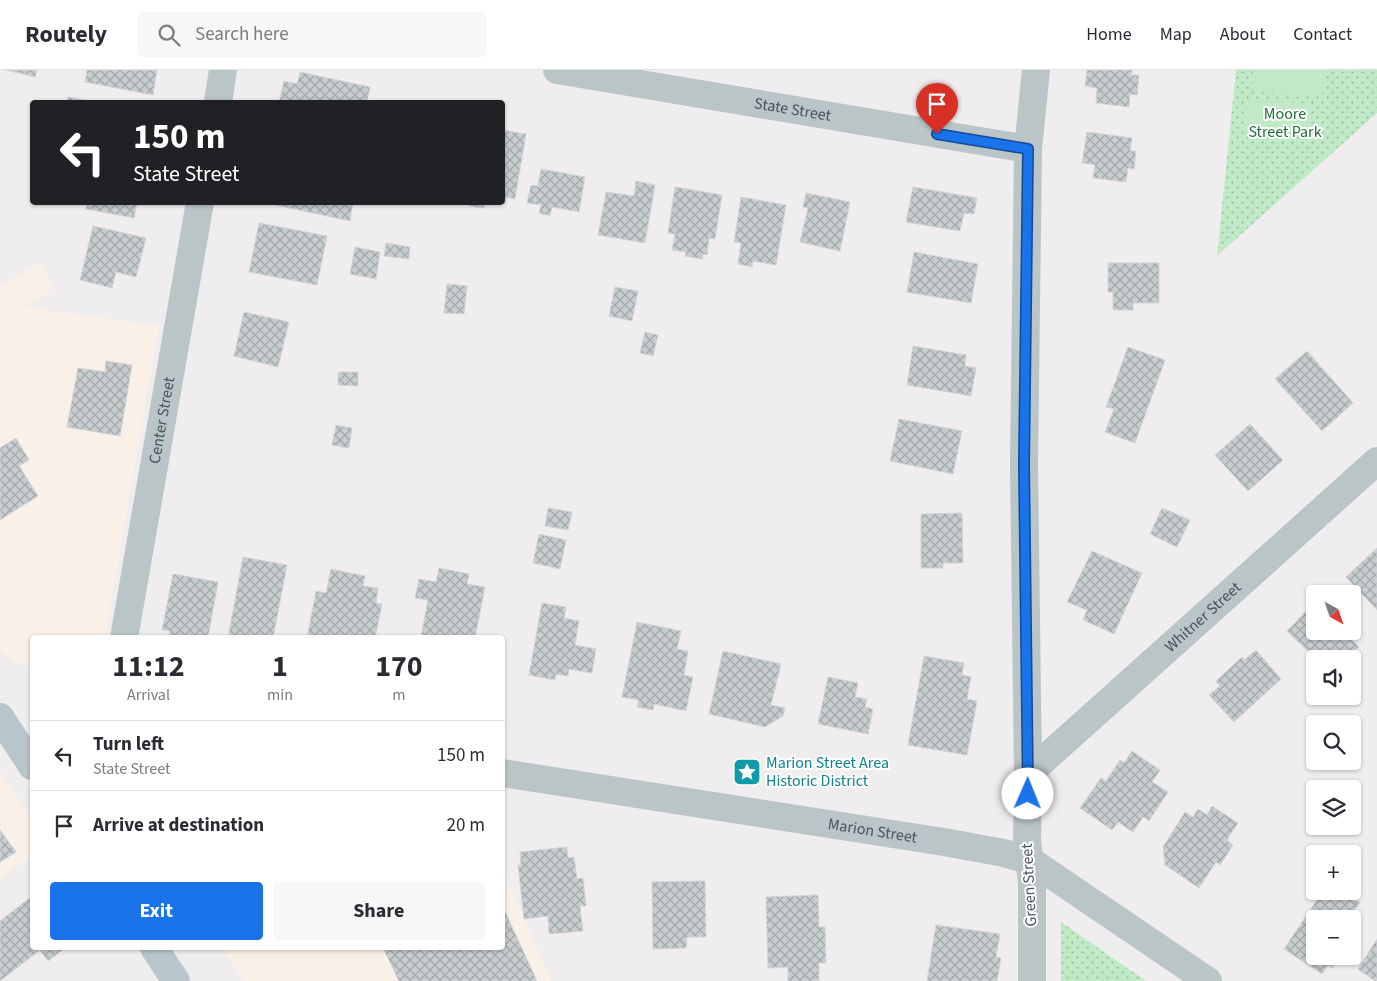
<!DOCTYPE html>
<html lang="en">
<head>
<meta charset="utf-8">
<style>
  body { margin:0; font-family:"Source Sans 3",sans-serif; background:#f7f7f7; color:#2b2b33; height:100vh; display:flex; flex-direction:column; font-size:19px; white-space:nowrap }
  * { box-sizing:border-box; margin:0 }
  p { font-size:16px; color:#7c7c81 }
  .icon { flex:none; width:28px; height:28px; fill:none; stroke:currentColor; stroke-width:2; stroke-linecap:round; stroke-linejoin:round }
  .map { position:relative; flex:1; overflow:hidden }
  .drawer { position:absolute; left:30px; top:565px; width:475px; height:315px; display:flex; flex-direction:column; background:#fff; border-radius:5px; box-shadow:0 1px 4px #0004 }
  .drawer>* { flex:none }
  .hud { position:absolute; left:30px; top:30px; width:475px; height:105px; border-radius:5px; box-shadow:0 1px 4px #0004; background:#202124; color:#fff; overflow:hidden }
  .needle { width:32px; rotate:140deg }
  .buttons { position:absolute; left:1306px; top:515px; display:grid; gap:10px }
  .buttons a { display:grid; place-items:center; width:55px; height:55px; border-radius:5px; background:#fff; box-shadow:0 1px 4px #0004; font-size:25px }
  .pin { position:absolute; display:grid; place-items:center; width:42px; height:42px; color:#fff; margin:-51px -21px; border-radius:50% 50% 50% 0; rotate:-45deg; box-shadow:0 0 5px #0007 }
  .pin .icon { rotate:45deg }
  .me { position:absolute; width:55px; margin:-28px; rotate:1deg; stroke-linejoin:round; filter:drop-shadow(0 0 4px #0008) }
  .turn { display:flex; align-items:center; gap:18px; height:105px; padding:0 20px; font-size:22px }
  .turn .icon { width:65px; height:65px; stroke-width:2.5 }
  .turn b { display:block; font-size:35px; line-height:42px }
  .eta { display:flex; justify-content:space-evenly; align-items:center; height:85px; text-align:center }
  .eta b { font-size:30px; font-weight:700; line-height:35px }
  .cta { display:flex; gap:10px; margin-top:auto; padding:10px 20px }
  .cta a { flex:1; height:58px; border-radius:5px; background:#1a73e8; color:#fff; font-size:20px; font-weight:700; line-height:58px; text-align:center }
  .cta a+a { background:#f7f7f7; color:#2b2b33 }
  ul { padding:0; list-style:none }
  li { display:flex; align-items:center; gap:15px; height:70px; padding:0 20px; border-top:1px solid #e1e1e2 }
  li div { flex:1 }
  li b { display:block; font-size:19px }
  li em { font-style:normal }
  header { display:flex; align-items:center; gap:30px; box-sizing:border-box; height:70px; padding:0 25px; background:#fff; border-bottom:1px solid #e1e1e2 }
  header strong { font-size:24px }
  nav { display:flex; gap:28px; margin-inline-start:auto; font-size:18px }
  .search { width:350px; height:45px; background:#f7f7f7; display:flex; align-items:center; gap:12px; box-sizing:border-box; padding:0 18px; border-radius:5px; color:#7c7c81; font-size:19px }
  .map>svg:first-child { display:block }
  .commercial { fill:#f9f0e8 }
  .grass { fill:url(#grass-dots) }
  .garden { fill:#c0e9c6 }
  .building { fill:url(#building-cross-hatch); stroke:#d2d5d8 }
  .lines { fill:none; stroke-linecap:round; stroke-linejoin:round }
  .minor { stroke:#bac5c8; stroke-width:28 }
  .tertiary { stroke:#bac5c8; stroke-width:28 }
  .secondary { stroke:#b8c5ca; stroke-width:28 }
  .route-casing { stroke:#114b97; stroke-width:12 }
  .route { stroke:#1a73e8; stroke-width:9 }
  .labels { text-anchor:middle; dominant-baseline:central; stroke-width:4; stroke-linejoin:round; paint-order:stroke }
  .street-label { font-size:16px; fill:#475458; stroke:#fff }
  .park-label { font-size:16px; fill:#207136; stroke:#fff }
  .culture-label { font-size:16px; fill:#0d838f; stroke:#fff; text-anchor:start }
</style>
</head>
<body>
<header>
<strong>Routely</strong>
<div class="search"><svg class="icon" aria-label="search" viewBox="0 0 24 24"><circle cx="10" cy="10" r="6"/><path d="M15 15l6 6"/></svg>Search here</div>
<nav><a>Home</a><a>Map</a><a>About</a><a>Contact</a></nav>
</header>
<div class="map">
<svg width="1377" height="911" viewBox="0 0 1377 911">
  <defs>
    <pattern id="grass-dots" width="8" height="8" patternUnits="userSpaceOnUse" patternTransform="scale(1.25)"><rect width="8" height="8" fill="#c0e9c6"/><path d="M2 2h.1M6 6h.1" fill="none" stroke="#9ebfa4" stroke-width="1.8" stroke-linecap="round"/></pattern>
    <pattern id="building-cross-hatch" width="8" height="8" patternUnits="userSpaceOnUse" patternTransform="scale(1.25)"><rect width="8" height="8" fill="#c7cccf"/><path d="M0 0l8 8M0 8l8-8" fill="none" stroke="#a3a8ab"/></pattern>
  </defs>
  <rect width="100%" height="100%" fill="#f0edee"/>
  <g class="commercial">
    <path d="M41 192 53 219 25 237 159 256 105 567 32 568V596L13 591 0 581V216Z"/>
    <path d="M0 701 32 752V786L0 808Z"/>
    <path d="M503 800 551 911H244L222 878H502Z"/>
  </g>
  <g class="grass">
    <path d="M1236 0H1377V43L1217 186Z"/>
    <path d="M1061 852 1146 911H1061Z"/>
  </g>
  <g class="garden">
    <path d="M1253 0H1325L1322 27 1252 21Z"/>
    <path d="M1248 29 1311 34 1308 66 1245 61Z"/>
  </g>
  <g class="building">
    <path d="M6 0H37L35 7Z"/>
    <path d="M87 0H157L153 25 85 12Z"/>
    <path d="M1087 0H1132L1131 5H1139L1137 25 1130 24 1129 37 1096 33 1097 18 1085 16Z"/>
    <path d="M300 2 370 17 367 32H279L284 11 297 14Z"/>
    <path d="M68 27 95 32H67Z"/>
    <path d="M502 60 526 64 515 129 506 127 505 134 494 132H502Z"/>
    <path d="M1087 62 1132 68 1130 81H1136L1134 99 1128 98 1126 112 1093 108 1095 95 1082 93Z"/>
    <path d="M541 99 585 107 579 142 552 137 550 146 539 143 541 135 527 133 531 115 538 116Z"/>
    <path d="M636 111 655 115 645 173 598 165 606 122 634 126Z"/>
    <path d="M675 117 722 125 715 169 709 168 707 185 703 184 702 189 685 186 686 182 672 180 675 164 668 163Z"/>
    <path d="M913 117 977 128 974 144 964 143 960 161 906 152Z"/>
    <path d="M806 123 850 132 840 181 800 172 808 138 803 137Z"/>
    <path d="M741 127 786 135 776 195 753 191 752 197 738 194 741 173 734 172Z"/>
    <path d="M87 132H137L134 148 86 139Z"/>
    <path d="M262 132H353L350 151Z"/>
    <path d="M470 132H485L484 138 469 136Z"/>
    <path d="M259 153 327 166 317 215 249 202Z"/>
    <path d="M93 156 146 168 136 207 116 202 112 218 80 210Z"/>
    <path d="M386 173 410 177 409 189 384 186Z"/>
    <path d="M355 177 380 182 376 209 350 204Z"/>
    <path d="M914 182 978 194 971 233 907 222Z"/>
    <path d="M1108 193H1159V233H1133V240H1113V222H1108Z"/>
    <path d="M447 214 467 216 464 244 444 243Z"/>
    <path d="M615 217 638 221 632 251 609 246Z"/>
    <path d="M244 242 289 252 278 297 234 286Z"/>
    <path d="M645 262 658 265 653 286 640 283Z"/>
    <path d="M913 276 966 285 965 296 976 298 971 326 907 315Z"/>
    <path d="M1128 277 1165 290 1135 373 1105 362 1114 339 1106 337Z"/>
    <path d="M1307 281 1353 333 1322 361 1275 309Z"/>
    <path d="M106 291 132 295 120 366 67 357 78 298 105 302Z"/>
    <path d="M338 302H358V316L338 315Z"/>
    <path d="M899 349 962 361 953 404 890 391Z"/>
    <path d="M1250 354 1283 390 1248 421 1215 385Z"/>
    <path d="M336 355 352 358 349 378 332 375Z"/>
    <path d="M16 368 29 390 19 396 38 426 0 450V378Z"/>
    <path d="M548 438 572 442 568 460 545 456Z"/>
    <path d="M1162 438 1190 450 1177 477 1150 464Z"/>
    <path d="M962 443 963 493H943V498H921V444Z"/>
    <path d="M539 464 566 470 560 499 533 493Z"/>
    <path d="M1377 478V540L1346 507Z"/>
    <path d="M1092 481 1142 503 1114 564 1083 550 1087 540 1067 532Z"/>
    <path d="M243 487 287 495 273 568H228Z"/>
    <path d="M439 498 469 504 467 514 485 517 475 568 421 567 428 530 415 528 419 509 436 512Z"/>
    <path d="M331 499 365 506 363 516 378 518 376 533 382 534 375 568H307L316 521 326 523Z"/>
    <path d="M173 504 218 512 208 568H168L170 561 162 560Z"/>
    <path d="M542 533 566 537 564 548 579 551 575 575 596 579 592 603 569 599 568 606 556 604 555 610 529 605Z"/>
    <path d="M1314 533 1315 561H1343L1359 577 1348 589H1316L1287 561Z"/>
    <path d="M637 552 681 561 677 579 688 581 684 605 693 607 686 641 654 634 653 640 637 637 639 630 622 627Z"/>
    <path d="M1256 580 1281 609 1234 652 1209 625 1220 616 1216 611 1242 587 1244 590Z"/>
    <path d="M723 581 781 594 771 635 785 638 783 646 765 657 709 644Z"/>
    <path d="M924 586 964 593 962 605 971 607 967 629 977 631 967 685 908 675Z"/>
    <path d="M828 607 858 613 855 627 867 629 865 637 873 639 868 664 818 654Z"/>
    <path d="M1132 681 1160 700 1152 712 1168 722 1149 751 1143 747 1133 762 1118 752 1112 760 1080 738 1101 708 1106 711 1120 690 1124 693Z"/>
    <path d="M1212 736 1238 753 1227 770 1233 775 1220 795 1216 792 1199 818 1165 795 1163 777 1185 742 1193 747 1198 739 1207 745Z"/>
    <path d="M0 760 16 782 0 792Z"/>
    <path d="M567 777 568 788 574 787 577 809 583 808 586 836H580L583 861 549 864 548 846 524 849 518 795H521L520 782Z"/>
    <path d="M705 811 706 867H687L686 878 653 879 652 812Z"/>
    <path d="M1323 821H1343L1360 833 1348 849H1315V886H1340L1332 898 1328 895 1322 904 1284 879Z"/>
    <path d="M818 825 819 857H825L826 893H819V911H788V897L768 898 766 827Z"/>
    <path d="M32 826V878H65L48 891 40 880 0 911V851Z"/>
    <path d="M502 835 537 911H399L383 878H502Z"/>
    <path d="M936 855 1000 864 996 887 1001 888 997 911H927Z"/>
    <path d="M1377 869V911H1375L1358 899Z"/>
  </g>
  <g class="lines">
    <g class="minor">
      <path id="s1" d="M557 0 1028 79"/>
      <path d="M218 32 223 0"/>
      <path id="s2" d="M124 568 200 132"/>
      <path id="s3" d="M502 703 944 772 1004 783 1031 791 1208 911"/>
      <path id="s4" d="M1028 704 1377 391"/>
    </g>
    <path class="tertiary" d="M1032 911V812L1027 770 1028 704 1024 394 1028 79 1036 0"/>
    <g class="secondary">
      <path d="M0 647 32 696"/>
      <path d="M154 878 176 911"/>
    </g>
  </g>
  <g class="lines">
    <defs>
      <path id="route" d="M937 64 1028 79 1024 394 1028 724"/>
    </defs>
    <use href="#route" class="route-casing"/>
    <use href="#route" class="route"/>
  </g>
  <defs>
    <symbol id="sight-square" viewBox="-11 -11 22 22"><rect x="-9" y="-9" width="18" height="18" rx="4" fill="#0f9aa8" stroke="#fff"/><path d="M0-6L1.8-2.2L6-1.7L2.9 1.2L3.7 5.4L0 3.3L-3.7 5.4L-2.9 1.2L-6-1.7L-1.8-2.2Z" fill="#fff"/></symbol>
  </defs>
  <g fill-rule="evenodd">
    <use href="#sight-square" x="731" y="686" width="32" height="32"/>
  </g>
  <g class="labels">
    <g class="street-label">
      <text stroke="none"><textPath href="#s1" startOffset="239">State Street</textPath></text>
      <text stroke="none"><textPath href="#s2" startOffset="221">Center Street</textPath></text>
      <text stroke="none"><textPath href="#s4" startOffset="235">Whitner Street</textPath></text>
      <text stroke="none"><textPath href="#s3" startOffset="375">Marion Street</textPath></text>
      <text transform="translate(1029 815) rotate(-93)">Green Street</text>
    </g>
    <g class="park-label">
      <text x="1285" y="44">Moore<tspan x="1285" dy="18">Street Park</tspan></text>
    </g>
    <g class="culture-label">
      <text x="766" y="693">Marion Street Area<tspan x="766" dy="18">Historic District</tspan></text>
    </g>
  </g>
</svg>
<div class="buttons">
<a><svg class="needle" viewBox="-14 -14 28 28"><path d="M0-13l5 13h-10z" fill="#e53935"/><path d="M0 13l5-13h-10z" fill="#7c7c81"/></svg></a>
<a><svg class="icon" aria-label="sound" viewBox="0 0 24 24"><path d="M4 9h4l5-4v14l-5-4H4zM17 9q2 3 0 6"/></svg></a>
<a><svg class="icon" aria-label="search" viewBox="0 0 24 24"><circle cx="10" cy="10" r="6"/><path d="M15 15l6 6"/></svg></a>
<a><svg class="icon" aria-label="layers" viewBox="0 0 24 24"><path d="M12 4l9 5-9 5-9-5zM3 14l9 5 9-5"/></svg></a>
<a>+</a>
<a>−</a>
</div>
<div class="pin" style="left:937px;top:64px;background:#d93025"><svg class="icon" aria-label="arrive" viewBox="0 0 24 24"><path d="M6 21V4h12l-3 4 3 4H6"/></svg></div>
<svg class="me" style="left:1028px;top:724px" viewBox="-20 -20 40 40"><circle r="19" fill="#fff"/><path d="M0-13L10 11 0 6-10 11z" fill="#1a73e8"/></svg>
<div class="hud">
<div class="turn"><svg class="icon" aria-label="left" viewBox="0 0 24 24"><path d="M17 20v-9H6M10 6l-5 5 5 5"/></svg><div><b>150 m</b>State Street</div></div>
</div>
<section class="drawer">
<div class="eta">
<div><b>11:12</b><p>Arrival</p></div>
<div><b>1</b><p>min</p></div>
<div><b>170</b><p>m</p></div>
</div>
<ul>
<li><svg class="icon" aria-label="left" viewBox="0 0 24 24"><path d="M17 20v-9H6M10 6l-5 5 5 5"/></svg><div><b>Turn left</b><p>State Street</p></div><em>150 m</em></li>
<li><svg class="icon" aria-label="arrive" viewBox="0 0 24 24"><path d="M6 21V4h12l-3 4 3 4H6"/></svg><div><b>Arrive at destination</b></div><em>20 m</em></li>
</ul>
<div class="cta"><a>Exit</a><a>Share</a></div>
</section>
</div>
</body>
</html>
